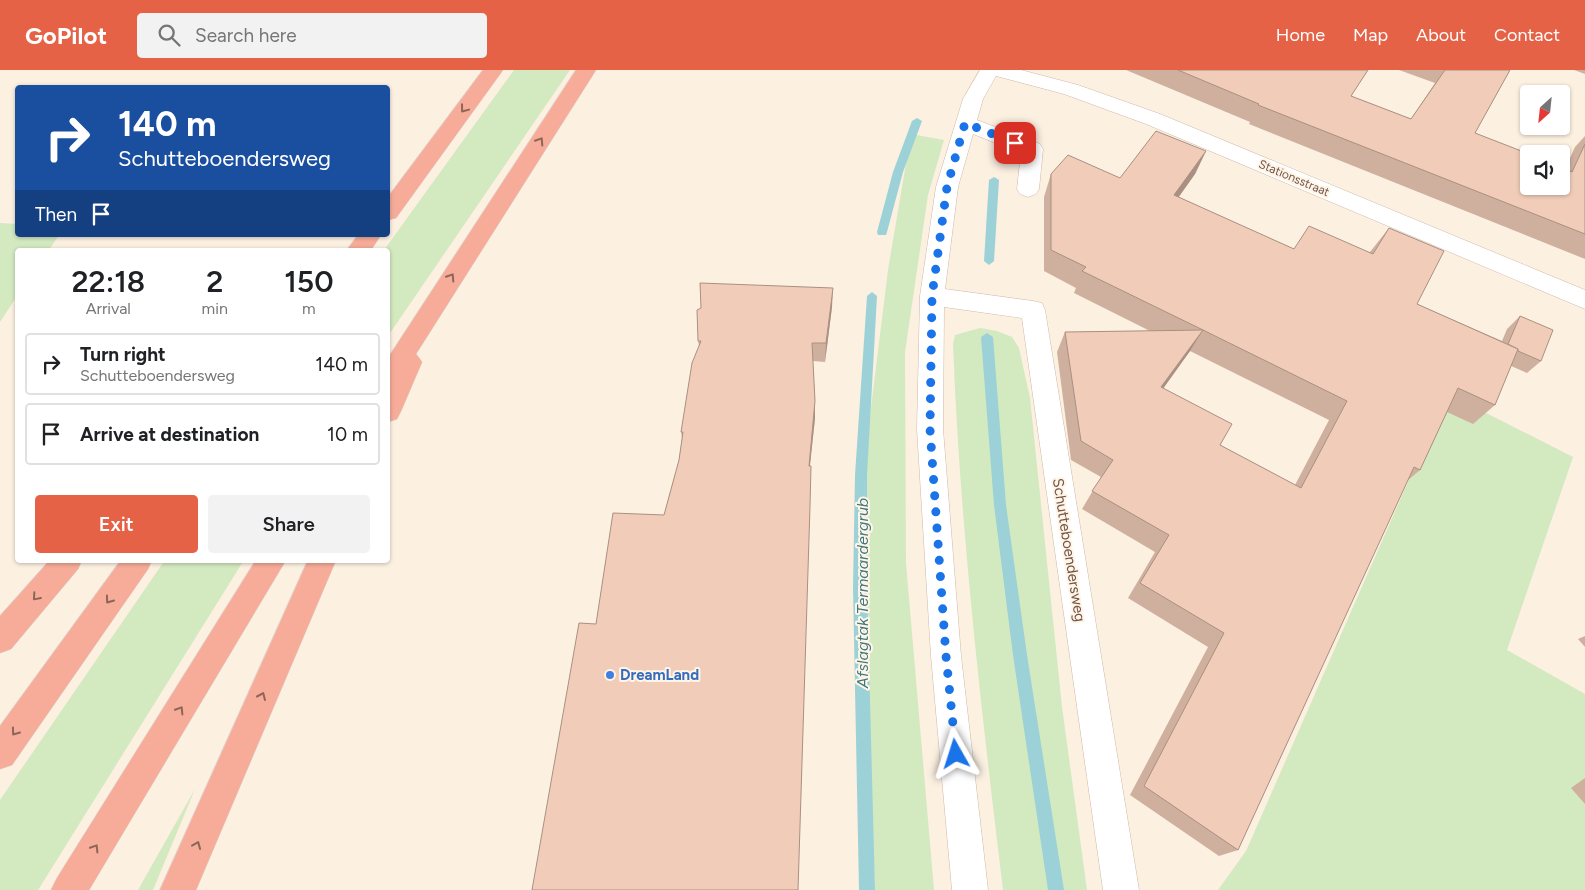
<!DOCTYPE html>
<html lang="en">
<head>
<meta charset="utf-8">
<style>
  body { margin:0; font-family:Figtree,sans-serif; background:#f2f2f2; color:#202124; height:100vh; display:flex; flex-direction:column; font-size:19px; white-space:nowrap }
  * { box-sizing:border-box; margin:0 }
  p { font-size:16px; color:#757577 }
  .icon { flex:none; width:28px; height:28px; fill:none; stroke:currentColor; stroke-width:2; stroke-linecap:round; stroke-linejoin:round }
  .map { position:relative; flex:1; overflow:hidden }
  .panel { position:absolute; left:15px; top:178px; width:375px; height:315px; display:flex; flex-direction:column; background:#fff; border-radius:5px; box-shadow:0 1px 4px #0004 }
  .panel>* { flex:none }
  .banner { position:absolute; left:15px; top:15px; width:375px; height:152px; border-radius:5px; box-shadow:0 1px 4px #0004; background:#1a4fa0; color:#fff; overflow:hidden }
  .needle { width:32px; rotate:207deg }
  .controls { position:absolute; left:1520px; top:15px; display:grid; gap:10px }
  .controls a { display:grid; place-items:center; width:50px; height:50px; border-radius:5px; background:#fff; box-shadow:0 1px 4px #0004; font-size:25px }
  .pin { position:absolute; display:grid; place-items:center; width:42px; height:42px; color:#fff; margin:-21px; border-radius:10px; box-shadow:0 2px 8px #0006 }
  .me { position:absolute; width:55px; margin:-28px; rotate:354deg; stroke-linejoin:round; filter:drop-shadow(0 0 4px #0008) }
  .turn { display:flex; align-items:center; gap:18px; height:105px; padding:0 20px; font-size:22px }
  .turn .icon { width:65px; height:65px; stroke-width:2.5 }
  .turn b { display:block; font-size:35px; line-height:42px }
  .then { display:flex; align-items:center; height:48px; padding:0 20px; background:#0003; gap:10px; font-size:19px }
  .eta { display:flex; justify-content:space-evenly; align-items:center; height:85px; text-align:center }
  .eta b { font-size:30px; font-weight:600; line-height:35px }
  .button { display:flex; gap:10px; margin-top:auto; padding:10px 20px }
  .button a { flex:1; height:58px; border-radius:5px; background:#e66246; color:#fff; font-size:20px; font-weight:600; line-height:58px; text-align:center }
  .button a+a { background:#f2f2f2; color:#202124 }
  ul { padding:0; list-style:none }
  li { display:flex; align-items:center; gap:15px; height:62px; margin:0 10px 8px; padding:0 10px; border:2px solid #e0e0e0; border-radius:5px }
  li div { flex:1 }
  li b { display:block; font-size:19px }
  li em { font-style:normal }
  header { display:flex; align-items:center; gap:30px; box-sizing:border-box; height:70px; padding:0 25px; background:#e66246; color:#fff }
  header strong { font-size:24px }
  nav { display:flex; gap:28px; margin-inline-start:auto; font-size:18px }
  .search { width:350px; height:45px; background:#f2f2f2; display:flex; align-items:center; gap:12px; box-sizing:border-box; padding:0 18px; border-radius:5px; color:#757577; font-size:19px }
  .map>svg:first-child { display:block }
  .green { fill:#d3e9c0 }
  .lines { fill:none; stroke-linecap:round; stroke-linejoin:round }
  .stream { fill:#9cd1d7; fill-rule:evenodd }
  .minor-casing { stroke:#cfb9ab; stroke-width:1 }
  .highway-casing { stroke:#d8cfcc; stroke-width:1 }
  .minor { fill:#fff; fill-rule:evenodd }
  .highway { fill:#f6ac98; fill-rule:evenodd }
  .wall { fill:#cfb09f; fill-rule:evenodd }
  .shaded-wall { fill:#a99082 }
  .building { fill:#f1cdb9; stroke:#a99082; fill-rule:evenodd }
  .oneway { stroke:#8d6658 }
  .route { stroke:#1a73e8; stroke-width:9; stroke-dasharray:0 16.2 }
  .shop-dot { fill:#3f7fe0; stroke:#fff5e7; stroke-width:2 }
  .labels { text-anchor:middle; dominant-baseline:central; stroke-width:4; stroke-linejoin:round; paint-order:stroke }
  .far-street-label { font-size:12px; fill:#735548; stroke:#fff5e7 }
  .street-label { font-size:15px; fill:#735548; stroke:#fff5e7 }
  .shop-label { font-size:15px; font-weight:bold; fill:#366cbe; stroke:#fff5e7; text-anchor:start }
  .water-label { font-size:16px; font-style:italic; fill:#3f787f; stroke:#fff5e7 }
</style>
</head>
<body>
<header>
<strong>GoPilot</strong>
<div class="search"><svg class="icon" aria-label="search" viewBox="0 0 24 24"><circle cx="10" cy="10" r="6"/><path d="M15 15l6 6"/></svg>Search here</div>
<nav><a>Home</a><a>Map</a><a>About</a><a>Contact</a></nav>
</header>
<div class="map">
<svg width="1585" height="820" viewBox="0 0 1585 820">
  <rect width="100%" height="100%" fill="#fcf0e1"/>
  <g class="green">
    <path d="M514 0H570L388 266V180H384Z"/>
    <path d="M911 64 944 70 928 125 905 282 906 493 934 820H875L861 477 868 362 888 200Z"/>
    <path d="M0 153 17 154 18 165H59L49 180H18L17 226 0 252Z"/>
    <path d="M980 258 997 261 1012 267 1019 278 1030 328 1062 637 1087 820H1003C981 638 960 457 953 274L955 265Z"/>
    <path d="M1447 323 1573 387 1507 580 1585 624V820H1218L1246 781Z"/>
    <path d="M165 490H244L38 820H0V730Z"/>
    <path d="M195 719 153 820H138Z"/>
  </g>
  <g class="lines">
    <g class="stream">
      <path d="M917 48 922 51 903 102 887 162 886 165H878L877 162 893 102 912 51Z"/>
      <path d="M994 107 999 110 994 191 989 195 984 191 989 110Z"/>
      <path d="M872 222 877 226 867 405V517L875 820H859L853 517 855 405 867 226Z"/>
      <path d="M987 263 993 267 1006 435 1027 585 1064 820H1048L1013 585 994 435 981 267Z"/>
    </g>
    <defs>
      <path id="minor" d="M980 0H1021L1078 15 1160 44 1585 220V239L1146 54 1064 24 996 6 983 29 977 50 1040 74 1043 79 1039 119 1036 124 1028 127 1020 124 1017 119 1021 83 973 64 958 117 945 219 1033 231 1042 233 1045 240 1139 820H1103L1022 248 944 237 943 359 961 586 988 820H952L931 586 917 359 920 226 936 117 963 29Z"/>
      <g id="highway">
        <path d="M483 0H503L396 148 388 150V127Z"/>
        <path d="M576 0H596L416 284 422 292 401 341 397 349 388 352V288Z"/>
        <path d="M358 165H381L371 180H347Z"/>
        <path d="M50 490H82L78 499 11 579 0 583V546Z"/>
        <path d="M121 490H152L148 499 12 695 0 699V656Z"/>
        <path d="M256 490H286L89 820H51L57 808Z"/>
        <path d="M308 490H336L196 820H160Z"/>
      </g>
    </defs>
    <use href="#minor" class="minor-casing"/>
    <use href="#highway" class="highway-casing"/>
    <use href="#minor" class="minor"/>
    <use href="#highway" class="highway"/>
  </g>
  <g class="wall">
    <path d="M1126 0H1368L1351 26 1411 49 1435 13 1399 0H1510L1475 63 1565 99 1575 77 1585 66V189L1249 54 1250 52Z"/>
    <path d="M1574 0H1585V4Z"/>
    <path d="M1206 81 1195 104 1178 127 1294 179 1370 182 1389 158 1417 234 1502 271 1507 259 1520 246 1541 291 1527 303 1511 296 1495 335 1473 354 1447 342 1420 400 1407 411 1238 780 1219 786 1130 725 1208 577 1128 528 1155 482 1082 439 1101 407 1071 390 1057 282 1065 262 1150 261 1074 223 1076 218 1044 201V127L1051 104 1120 108ZM1190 281 1329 350 1295 415 1220 375 1163 318Z"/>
    <path d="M832 237 825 292 813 291 815 331V348L810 396 596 554 664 445 679 390 682 368 681 362 699 276 698 271 701 238Z"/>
    <path d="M1585 566V577L1578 569Z"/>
    <path d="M1585 708V734L1571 718Z"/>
  </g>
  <g class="shaded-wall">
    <path d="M1206 81 1195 104 1164 148 1174 125Z"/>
    <path d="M833 218 832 237 825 292 826 273Z"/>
    <path d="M1203 260 1190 281 1150 337 1161 317Z"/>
    <path d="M815 331V348L808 412 809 396Z"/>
  </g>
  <g class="building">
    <path d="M1178 0H1368L1351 26 1411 49 1445 0H1510L1475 63 1529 84V116H1561V97L1572 102 1585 74V164L1258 35 1259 34Z"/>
    <path d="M1156 61 1206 81 1174 125 1294 179 1309 156 1373 184 1389 158 1444 181 1417 234 1518 279 1495 335 1458 318 1420 400 1414 397 1238 780 1144 716 1224 563 1140 513 1169 465 1092 421 1113 390 1081 371 1065 262 1203 260 1082 201 1086 197 1051 180V104L1068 85 1120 108ZM1203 260 1347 331 1301 418 1220 375 1232 354 1161 317Z"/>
    <path d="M700 213 833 218 826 273H812L815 331 809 396H811L810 436 798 820H532L579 553 596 554 613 443 664 445 679 390 683 362H681L692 293 701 271H698L697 240 701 238Z"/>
    <path d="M1520 246 1553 260 1541 291 1518 281V279L1508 274Z"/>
  </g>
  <defs><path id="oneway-chevron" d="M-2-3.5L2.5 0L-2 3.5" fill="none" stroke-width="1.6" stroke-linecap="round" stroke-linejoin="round" transform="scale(1.25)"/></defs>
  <g class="oneway">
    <use href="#oneway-chevron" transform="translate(464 39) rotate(127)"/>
    <use href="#oneway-chevron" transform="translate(540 71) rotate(-57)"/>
    <use href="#oneway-chevron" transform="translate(451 207) rotate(-57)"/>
    <use href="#oneway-chevron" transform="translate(36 527) rotate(131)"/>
    <use href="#oneway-chevron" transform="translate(109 530) rotate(126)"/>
    <use href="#oneway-chevron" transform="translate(262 626) rotate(-66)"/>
    <use href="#oneway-chevron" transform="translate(180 640) rotate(-58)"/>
    <use href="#oneway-chevron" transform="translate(15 662) rotate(126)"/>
    <use href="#oneway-chevron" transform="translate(197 775) rotate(-67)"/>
    <use href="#oneway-chevron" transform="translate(95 778) rotate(-58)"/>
  </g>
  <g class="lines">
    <path class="route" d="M956 684 946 586 930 359 932 226 947 117 965 53 1015 73"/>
  </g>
  <circle class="shop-dot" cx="610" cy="605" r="5"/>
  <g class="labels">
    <g class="far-street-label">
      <text transform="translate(1294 108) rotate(23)">Stationsstraat</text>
    </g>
    <g class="street-label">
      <text transform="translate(1069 480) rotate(81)">Schutteboendersweg</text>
    </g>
    <g class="shop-label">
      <text x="620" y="605">DreamLand</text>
    </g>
    <g class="water-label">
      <text transform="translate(862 523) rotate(-90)">Afslagtak Termaardergrub</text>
    </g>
  </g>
</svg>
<div class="controls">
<a><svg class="needle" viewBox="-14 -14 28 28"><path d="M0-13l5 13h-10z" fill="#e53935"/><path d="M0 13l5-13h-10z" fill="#757577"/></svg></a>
<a><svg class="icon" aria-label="sound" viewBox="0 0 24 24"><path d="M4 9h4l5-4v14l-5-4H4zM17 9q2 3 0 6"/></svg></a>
</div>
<div class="pin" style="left:1015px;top:73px;background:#d93025"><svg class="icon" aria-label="arrive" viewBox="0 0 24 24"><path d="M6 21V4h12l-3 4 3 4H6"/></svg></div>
<svg class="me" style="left:956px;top:684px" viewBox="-20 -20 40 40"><path d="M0-17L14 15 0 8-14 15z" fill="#1a73e8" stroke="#fff" stroke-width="4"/></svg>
<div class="banner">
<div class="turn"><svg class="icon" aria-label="right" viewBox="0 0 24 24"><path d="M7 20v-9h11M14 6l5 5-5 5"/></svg><div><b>140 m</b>Schutteboendersweg</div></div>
<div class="then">Then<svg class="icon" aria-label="arrive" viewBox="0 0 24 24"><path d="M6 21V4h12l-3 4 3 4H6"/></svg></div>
</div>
<section class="panel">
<div class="eta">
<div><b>22:18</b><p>Arrival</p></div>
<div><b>2</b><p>min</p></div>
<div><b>150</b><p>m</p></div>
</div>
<ul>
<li><svg class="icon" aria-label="right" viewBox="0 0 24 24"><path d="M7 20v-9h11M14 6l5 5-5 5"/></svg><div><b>Turn right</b><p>Schutteboendersweg</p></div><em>140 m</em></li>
<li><svg class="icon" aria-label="arrive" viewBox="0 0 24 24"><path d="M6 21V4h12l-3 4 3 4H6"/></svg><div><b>Arrive at destination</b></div><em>10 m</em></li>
</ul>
<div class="button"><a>Exit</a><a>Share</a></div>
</section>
</div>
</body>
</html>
